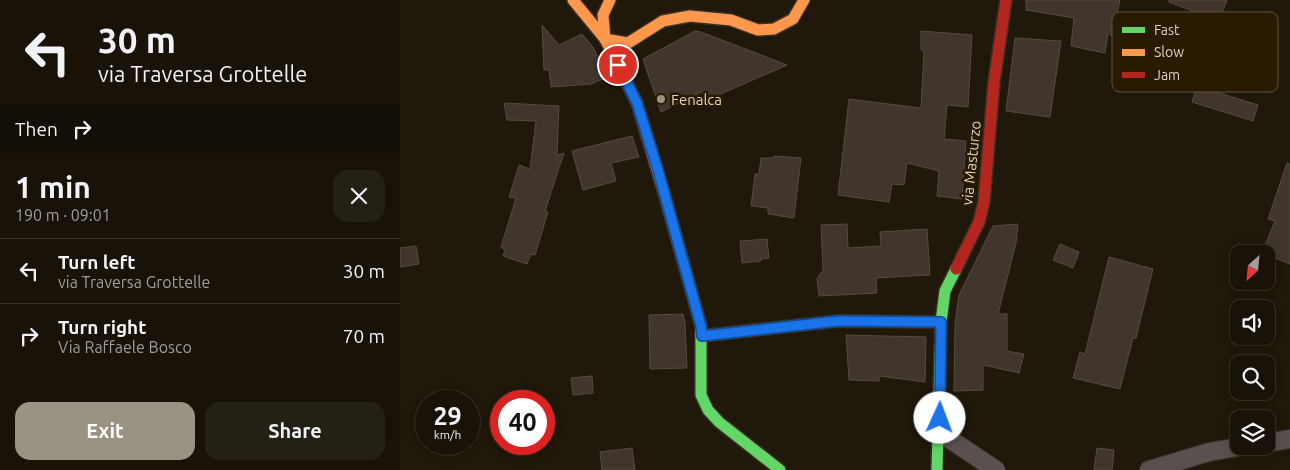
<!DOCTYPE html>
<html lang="en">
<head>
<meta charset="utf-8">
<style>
  body { margin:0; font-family:Ubuntu,sans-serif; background:#252016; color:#f1f3f6; height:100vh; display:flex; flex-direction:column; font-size:19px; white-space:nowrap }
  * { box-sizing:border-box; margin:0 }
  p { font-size:16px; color:#9f9e9c }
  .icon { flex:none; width:28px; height:28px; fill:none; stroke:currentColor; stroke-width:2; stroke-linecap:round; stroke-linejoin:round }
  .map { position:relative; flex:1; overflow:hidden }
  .side { display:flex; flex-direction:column; background:#181208; width:400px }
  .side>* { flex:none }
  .top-card { background:#181208; color:#f1f3f6; overflow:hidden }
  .needle { width:32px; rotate:206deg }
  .tools { position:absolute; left:830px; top:245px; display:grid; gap:10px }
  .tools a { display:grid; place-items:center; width:45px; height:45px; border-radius:10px; background:#181208; box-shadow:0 2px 12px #0003,0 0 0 1px #363229; font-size:25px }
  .speed { position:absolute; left:15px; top:390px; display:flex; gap:10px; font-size:25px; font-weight:700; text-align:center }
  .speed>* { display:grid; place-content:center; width:65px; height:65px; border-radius:50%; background:#181208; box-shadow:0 2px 12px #0003,0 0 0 1px #363229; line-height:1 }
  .speed small { font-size:12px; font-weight:400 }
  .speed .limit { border:8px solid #d22; background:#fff; color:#111 }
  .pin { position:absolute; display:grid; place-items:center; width:42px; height:42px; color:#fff; margin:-21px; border:2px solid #fff; border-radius:50%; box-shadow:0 1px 5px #0007 }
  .me { position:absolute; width:55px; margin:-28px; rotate:2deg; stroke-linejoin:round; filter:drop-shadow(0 0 4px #0008) }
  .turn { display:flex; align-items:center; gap:18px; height:105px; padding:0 15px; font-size:22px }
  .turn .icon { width:65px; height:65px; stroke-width:2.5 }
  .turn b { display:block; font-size:35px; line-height:42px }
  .then { display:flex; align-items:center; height:48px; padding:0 15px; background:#0003; gap:10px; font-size:19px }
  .round { display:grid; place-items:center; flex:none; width:52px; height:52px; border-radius:15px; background:#252016 }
  .headline { display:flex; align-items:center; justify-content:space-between; height:85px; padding:0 15px }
  h1 { font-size:30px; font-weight:700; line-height:38px }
  .cta { display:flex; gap:10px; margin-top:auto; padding:10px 15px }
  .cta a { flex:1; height:58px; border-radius:15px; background:#9a9283; color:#fff; font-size:20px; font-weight:700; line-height:58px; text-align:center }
  .cta a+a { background:#252016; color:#f1f3f6 }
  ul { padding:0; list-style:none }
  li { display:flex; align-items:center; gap:15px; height:65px; padding:0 15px; border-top:1px solid #363229 }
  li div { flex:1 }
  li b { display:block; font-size:19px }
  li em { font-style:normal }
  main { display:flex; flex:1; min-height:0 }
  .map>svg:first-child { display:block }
  .building { fill:#41362e; stroke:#554b43 }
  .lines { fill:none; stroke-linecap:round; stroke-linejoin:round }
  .street-casing { stroke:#393126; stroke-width:20 }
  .fast-casing { stroke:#393126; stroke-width:14 }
  .slow-casing { stroke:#393126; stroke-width:14 }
  .jam-casing { stroke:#393126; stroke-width:14 }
  .street { stroke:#58514f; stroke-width:18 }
  .fast { stroke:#63d668; stroke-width:11 }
  .slow { stroke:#ff974d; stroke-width:11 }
  .jam { stroke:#b3261e; stroke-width:11 }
  .route-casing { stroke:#114b97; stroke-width:12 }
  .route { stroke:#1a73e8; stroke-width:9 }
  .poi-dot { fill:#9a9283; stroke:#291b01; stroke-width:2 }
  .labels { text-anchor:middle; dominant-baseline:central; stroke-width:5; stroke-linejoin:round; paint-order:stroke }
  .poi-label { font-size:15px; fill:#dcd3c4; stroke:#291b01; text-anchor:start }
  .street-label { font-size:15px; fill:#dcd3c4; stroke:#291b01 }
  .key { fill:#291b01; stroke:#5f523c; stroke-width:1 }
  .key-label { font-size:14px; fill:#dcd3c4 }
</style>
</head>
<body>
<main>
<section class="side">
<div class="top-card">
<div class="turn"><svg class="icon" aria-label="left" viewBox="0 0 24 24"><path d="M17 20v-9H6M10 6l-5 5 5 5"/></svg><div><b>30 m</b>via Traversa Grottelle</div></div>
<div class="then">Then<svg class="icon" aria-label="right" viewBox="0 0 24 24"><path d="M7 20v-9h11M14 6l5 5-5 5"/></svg></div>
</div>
<div class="headline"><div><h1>1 min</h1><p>190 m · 09:01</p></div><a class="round"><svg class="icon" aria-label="close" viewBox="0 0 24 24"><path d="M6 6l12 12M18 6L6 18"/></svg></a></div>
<ul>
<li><svg class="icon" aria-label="left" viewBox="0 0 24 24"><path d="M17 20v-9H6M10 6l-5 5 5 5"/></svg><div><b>Turn left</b><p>via Traversa Grottelle</p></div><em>30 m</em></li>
<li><svg class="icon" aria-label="right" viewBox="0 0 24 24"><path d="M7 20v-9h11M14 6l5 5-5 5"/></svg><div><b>Turn right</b><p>Via Raffaele Bosco</p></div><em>70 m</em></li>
</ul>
<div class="cta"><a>Exit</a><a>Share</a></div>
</section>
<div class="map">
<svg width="890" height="470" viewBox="0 0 890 470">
  <rect width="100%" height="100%" fill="#20180a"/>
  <g class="building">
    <path d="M626 0H720L712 36 708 33 705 53 671 46 674 18 626 10Z"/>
    <path d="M769 0H827L819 21 769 2Z"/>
    <path d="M142 25 159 45 182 34 193 47 208 77 191 84 151 87 149 70H144Z"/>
    <path d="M295 31 301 32 387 65 307 100 301 92 261 112 243 59Z"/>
    <path d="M521 31 572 35 568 107 547 105 544 139 566 141 562 199 537 196 539 171 507 163 504 185 492 184 489 202 438 195 449 99 521 108 524 51 521 50Z"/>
    <path d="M615 38 661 41 650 117 606 111Z"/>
    <path d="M797 86 858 105 853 121 792 102Z"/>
    <path d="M104 103 159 106 157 155 164 153 145 211 148 212 135 255 131 254 127 264 103 256 105 250 101 247 116 198 109 197 119 165 130 169 136 121 107 120Z"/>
    <path d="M232 136 239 157 211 163 216 181 183 190 172 151Z"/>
    <path d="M374 156 401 158 394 218 368 214V208L351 206 355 174H359L361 158H373Z"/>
    <path d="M887 163 890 164V264L862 253 875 221 868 219Z"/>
    <path d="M447 224 448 248 481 246 480 232 527 229 530 275 476 278 477 293 419 296 417 279 423 270 421 225Z"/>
    <path d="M618 224 616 243 598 314H607V351L624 354 619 373 583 365V390L554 391 555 323 559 295 593 226Z"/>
    <path d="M367 239 369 258 361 259V261L342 263 340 241Z"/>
    <path d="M660 244 679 252 673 268 653 260Z"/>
    <path d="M16 246 19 264 0 267V248Z"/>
    <path d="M709 257 753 269 736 338H733L720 389 673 378 680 352 685 354Z"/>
    <path d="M283 314 285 323 287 368 250 369 249 315Z"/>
    <path d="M446 335 526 337 525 382 479 376V381L449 380Z"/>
    <path d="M192 376 193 393 173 395 171 378Z"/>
    <path d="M232 448 235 470H202L200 452Z"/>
    <path d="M697 448 714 450 712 470H694Z"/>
  </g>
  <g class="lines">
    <defs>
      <g id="street">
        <path d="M539 432 596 470"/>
        <path d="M866 443 890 439"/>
        <path d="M749 470 809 452 844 446"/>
      </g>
      <g id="fast">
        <path d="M264 193 301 326V395L308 410 319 422 380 470"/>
        <path d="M301 336 438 321 541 322"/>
        <path d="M537 470 541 322 545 291 556 269"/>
      </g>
      <g id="slow">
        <path d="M173 0 205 39 237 103 264 193"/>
        <path d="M210 0 203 15 205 39 228 43 263 21 290 16 331 20 358 30 374 29 393 19 404 0"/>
      </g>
      <path id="jam" d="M556 269 579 222 584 202 594 82 606 0"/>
    </defs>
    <use href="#street" class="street-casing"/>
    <use href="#fast" class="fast-casing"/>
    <use href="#slow" class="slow-casing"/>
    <use href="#jam" class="jam-casing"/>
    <use href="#street" class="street"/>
    <use href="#fast" class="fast"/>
    <use href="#slow" class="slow"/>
    <use href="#jam" class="jam"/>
  </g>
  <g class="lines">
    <defs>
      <path id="route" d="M218 65 237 103 258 170 301 326 302 336 438 321 541 322 540 418"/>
    </defs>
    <use href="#route" class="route-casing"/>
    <use href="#route" class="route"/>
  </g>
  <circle class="poi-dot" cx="261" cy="99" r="5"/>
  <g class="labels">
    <g class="poi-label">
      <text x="271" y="99">Fenalca</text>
    </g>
    <g class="street-label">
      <text transform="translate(571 163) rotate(-84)">via Masturzo</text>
    </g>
  </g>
  <rect x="712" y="12" width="166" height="80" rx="8" class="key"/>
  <rect x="722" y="27" width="23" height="6" fill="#63d668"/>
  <rect x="722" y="49" width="23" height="7" fill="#ff974d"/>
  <rect x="722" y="72" width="23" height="6" fill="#b3261e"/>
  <g class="key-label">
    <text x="754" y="35">Fast</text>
    <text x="754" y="57">Slow</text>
    <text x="754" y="80">Jam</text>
  </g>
</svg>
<div class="tools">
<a><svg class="needle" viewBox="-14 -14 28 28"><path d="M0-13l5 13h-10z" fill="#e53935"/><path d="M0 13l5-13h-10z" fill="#9f9e9c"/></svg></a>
<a><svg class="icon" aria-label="sound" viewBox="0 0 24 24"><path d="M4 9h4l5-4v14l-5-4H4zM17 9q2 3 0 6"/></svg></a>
<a><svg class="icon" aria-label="search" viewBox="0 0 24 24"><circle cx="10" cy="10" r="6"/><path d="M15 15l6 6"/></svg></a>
<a><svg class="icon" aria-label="layers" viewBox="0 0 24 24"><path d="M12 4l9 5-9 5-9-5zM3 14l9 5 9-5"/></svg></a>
</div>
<div class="speed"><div>29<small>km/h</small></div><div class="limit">40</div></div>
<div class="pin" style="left:218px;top:65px;background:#d93025"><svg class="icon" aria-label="arrive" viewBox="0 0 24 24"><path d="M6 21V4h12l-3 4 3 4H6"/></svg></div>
<svg class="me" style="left:540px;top:418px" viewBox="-20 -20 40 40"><circle r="19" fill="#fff"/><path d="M0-13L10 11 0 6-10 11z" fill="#1a73e8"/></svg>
</div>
</main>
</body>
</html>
